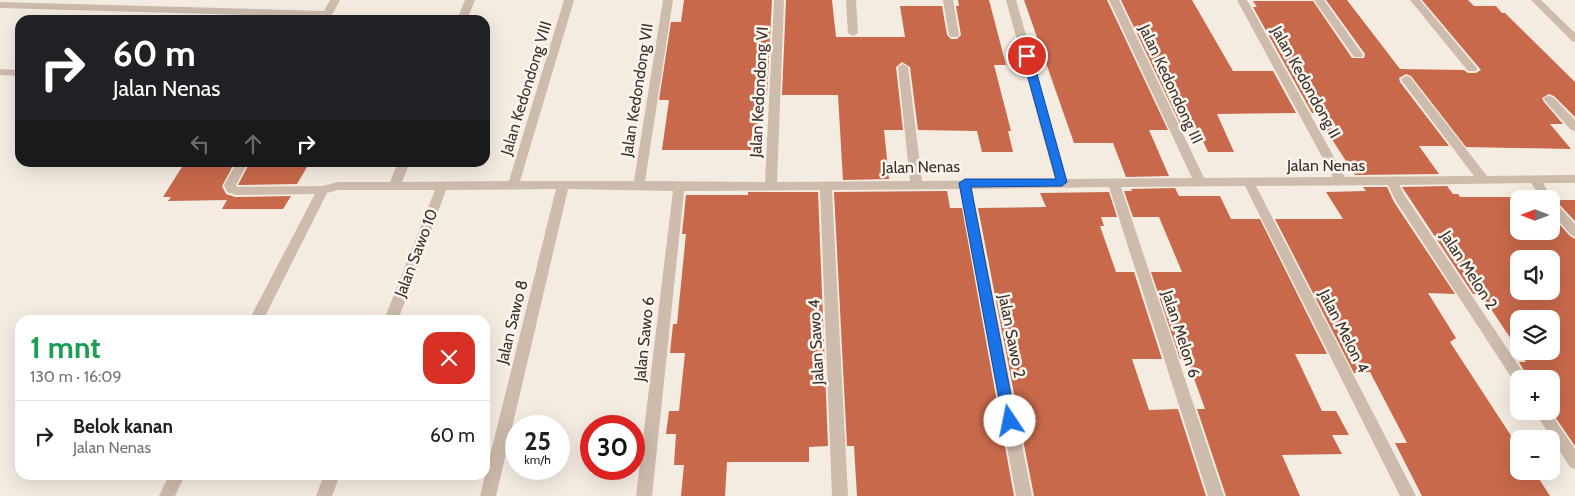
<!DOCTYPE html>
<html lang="id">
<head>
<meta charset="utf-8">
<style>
  body { margin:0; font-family:Cabin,sans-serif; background:#f6f6f6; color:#202124; height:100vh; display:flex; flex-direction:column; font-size:19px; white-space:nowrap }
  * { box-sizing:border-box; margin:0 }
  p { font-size:16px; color:#757577 }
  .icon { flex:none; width:28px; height:28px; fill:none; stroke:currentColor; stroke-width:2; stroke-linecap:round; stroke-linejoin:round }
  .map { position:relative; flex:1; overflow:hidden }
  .drawer { position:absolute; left:15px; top:315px; width:475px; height:165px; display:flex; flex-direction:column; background:#fff; border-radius:15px; box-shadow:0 5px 20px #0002 }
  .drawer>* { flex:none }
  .top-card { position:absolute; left:15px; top:15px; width:475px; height:152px; border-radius:15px; box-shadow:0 5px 20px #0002; background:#202124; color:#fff; overflow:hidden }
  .needle { width:32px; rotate:270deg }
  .controls { position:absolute; left:1510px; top:190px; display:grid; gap:10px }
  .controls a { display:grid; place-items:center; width:50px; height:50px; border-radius:10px; background:#fff; box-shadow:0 5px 20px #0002; font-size:25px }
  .speed { position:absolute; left:505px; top:415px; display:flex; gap:10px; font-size:25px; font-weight:700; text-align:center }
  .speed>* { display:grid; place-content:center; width:65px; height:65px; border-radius:50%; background:#fff; box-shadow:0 5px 20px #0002; line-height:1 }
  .speed small { font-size:12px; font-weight:400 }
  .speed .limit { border:8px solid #d22; background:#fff; color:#111 }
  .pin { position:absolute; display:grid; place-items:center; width:42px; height:42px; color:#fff; margin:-21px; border:2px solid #fff; border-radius:50%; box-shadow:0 1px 5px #0007 }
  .me { position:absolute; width:55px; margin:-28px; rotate:349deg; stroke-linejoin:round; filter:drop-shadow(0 0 4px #0008) }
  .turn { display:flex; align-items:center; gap:18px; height:105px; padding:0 15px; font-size:22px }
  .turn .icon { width:65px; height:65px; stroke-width:2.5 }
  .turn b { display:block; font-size:35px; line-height:42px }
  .lanes { display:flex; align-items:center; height:48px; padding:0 15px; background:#0003; justify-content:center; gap:25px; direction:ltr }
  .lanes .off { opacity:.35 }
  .round { display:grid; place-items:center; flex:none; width:52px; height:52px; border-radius:15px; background:#f6f6f6 }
  .summary { display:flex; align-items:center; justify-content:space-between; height:85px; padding:0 15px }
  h1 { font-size:30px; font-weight:800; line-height:38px; color:#1e9e55 }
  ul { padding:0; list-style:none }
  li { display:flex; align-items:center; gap:15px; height:70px; padding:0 15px; border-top:1px solid #e0e0e0 }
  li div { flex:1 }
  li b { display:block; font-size:19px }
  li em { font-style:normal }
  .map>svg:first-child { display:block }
  .building { fill:#c8694b; fill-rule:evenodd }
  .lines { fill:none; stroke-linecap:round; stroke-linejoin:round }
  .minor { fill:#cdbbac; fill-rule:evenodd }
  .route { fill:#1a73e8; stroke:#114b97 }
  .labels { text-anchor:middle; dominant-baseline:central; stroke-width:5; stroke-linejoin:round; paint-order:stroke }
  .street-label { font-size:16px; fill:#3b302b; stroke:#fbf5ee }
</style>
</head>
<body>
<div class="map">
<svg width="1575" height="496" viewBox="0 0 1575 496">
  <rect width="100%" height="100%" fill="#f4ebe1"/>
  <g class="building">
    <path d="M684 0H772L767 95H763V99H759L756 150H662L669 100H659L671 22H681Z"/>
    <path d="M786 0H832L836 37H905L900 6H942L947 35 951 39H957L961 35 956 6H959L958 0H989L1006 65H994L1011 131H1008L1013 152H982L977 131 918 130 910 67 902 62 896 67 903 130H884L889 179 843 180 838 95H782Z"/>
    <path d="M1024 0H1107L1168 130H1149L1169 176 1126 177 1113 143H1074Z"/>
    <path d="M1121 0H1192L1233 71H1273L1296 113 1217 114 1234 152H1208L1198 130H1183Z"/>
    <path d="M1326 0H1347L1400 69 1464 70 1468 73H1476L1481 70 1422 0H1468L1474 6H1496L1502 13H1505L1575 82V117L1554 96 1549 94 1542 98 1544 102 1563 124H1550L1571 149 1466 147 1411 76 1406 74 1399 78 1400 82 1449 146H1419L1439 174 1355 175 1315 113H1312L1253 7H1257L1253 1H1313L1352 58H1364L1365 54Z"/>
    <path d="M185 162H235L222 186 226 194 235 197 291 196 283 209H222L227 200 168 201 171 197H163Z"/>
    <path d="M250 162H310L297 184 238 185Z"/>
    <path d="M1447 186 1453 194H1458L1460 197H1523L1524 199H1519V231H1551V215L1570 236 1575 239V446L1551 411V379H1529L1519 362H1526L1519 351H1551V319H1519V351L1481 294H1473L1402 187ZM1519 259H1551V291H1519Z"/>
    <path d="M1363 187H1387L1394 202 1455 294 1428 293 1456 338 1450 342 1519 448V471H1534L1550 496H1422L1395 443H1407L1370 372 1354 373 1275 219H1343L1326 192 1366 191Z"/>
    <path d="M1175 188 1179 196H1220L1231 219H1260L1327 354H1295L1322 411H1336L1349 435H1332L1342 454 1282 455 1300 496H1226L1197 409H1205L1187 359H1180L1151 272H1182L1159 217H1133L1124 191H1132L1131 189Z"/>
    <path d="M947 191 950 208H962L1014 496H857L854 446H847L834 192Z"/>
    <path d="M748 192H818L828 446 809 447V462H727L725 496H681L684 465H674L676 434H666L669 411H679L685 353H670L673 324H677L686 234H682L686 195H748Z"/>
    <path d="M1109 192 1117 217H1101L1104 226H1100L1116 272H1134L1162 359H1132L1149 410 1178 409 1206 496H1034L978 208 1046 207 1040 193Z"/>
    <path d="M1555 200H1575V221Z"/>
  </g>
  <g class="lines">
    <g class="minor">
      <path d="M330 0H340L329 20H319L321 17 0 8V2L324 11Z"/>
      <path d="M465 0H475L467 20H457Z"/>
      <path d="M564 0H574L520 181H634L663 0H673L645 181 765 182 774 0H784L777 182 910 181 898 67 903 64 908 67 922 181 1055 180 1006 0H1016L1067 179 1192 178 1109 0H1119L1204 178 1333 177 1237 0H1247L1345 177 1474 176 1402 81 1401 79 1406 76 1410 77 1487 176 1575 175V183H1543L1553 200 1575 224V237L1571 235 1551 212V199H1542L1531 183 1399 185 1405 196 1525 375 1527 379H1519V385L1515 383 1396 201 1388 185 1256 186 1416 496H1400L1245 186 1121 187 1224 496H1208L1109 187 972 189 1032 496H1016L960 189 832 190 848 496H832L820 190 684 191 652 496H636L673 191 568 189 496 496H480L556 189 446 190 398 320H384L435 190H338L327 193 263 320H249L315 194 236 195 227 192 224 185 237 162H248L236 185 237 187 323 186 338 182H390L398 162H410L402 182 509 181Z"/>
      <path d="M846 0H856L858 33 853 36 848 33Z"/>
      <path d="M943 0H953L959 35 957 37H951L949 35Z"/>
      <path d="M1314 0H1324L1363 55 1362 57H1354Z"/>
      <path d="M1410 0H1420L1476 67 1477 69 1476 71H1468Z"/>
      <path d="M1531 0H1541L1575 33V42L1572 41Z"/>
      <path d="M0 69 20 70V76L0 75Z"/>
      <path d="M1549 96 1553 97 1575 120V131L1571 130 1545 101 1544 99 1545 97Z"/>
      <path d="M1534 411H1549L1575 449V469L1570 467Z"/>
      <path d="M169 475H185L175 496H159Z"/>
      <path d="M324 475H340L332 496H316Z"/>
    </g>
  </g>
  <path class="route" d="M1027 53 1032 56 1067 182 1062 186 971 187 1016 421 1014 425 1010 427 1005 425 1003 421 959 183 965 179H1056L1022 56Z"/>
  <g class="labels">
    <g class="street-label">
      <text transform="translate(1306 82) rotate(61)">Jalan Kedondong II</text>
      <text transform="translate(1171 84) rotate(65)">Jalan Kedondong III</text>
      <text transform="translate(526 88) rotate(-73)">Jalan Kedondong VIII</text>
      <text transform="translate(637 90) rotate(-81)">Jalan Kedondong VII</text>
      <text transform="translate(759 92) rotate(-87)">Jalan Kedondong VI</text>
      <text x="1326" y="165">Jalan Nenas</text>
      <text transform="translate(921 167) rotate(-1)">Jalan Nenas</text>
      <text transform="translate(416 253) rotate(-69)">Jalan Sawo 10</text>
      <text transform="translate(1469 270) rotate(57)">Jalan Melon 2</text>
      <text transform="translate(512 322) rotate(-76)">Jalan Sawo 8</text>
      <text transform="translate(1344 331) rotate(63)">Jalan Melon 4</text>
      <text transform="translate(1181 334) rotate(72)">Jalan Melon 6</text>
      <text transform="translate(1012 336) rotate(79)">Jalan Sawo 2</text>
      <text transform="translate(644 339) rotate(-84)">Jalan Sawo 6</text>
      <text transform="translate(816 342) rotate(-93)">Jalan Sawo 4</text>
    </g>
  </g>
</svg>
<div class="controls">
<a><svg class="needle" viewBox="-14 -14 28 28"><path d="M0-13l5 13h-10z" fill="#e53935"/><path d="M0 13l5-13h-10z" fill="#757577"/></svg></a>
<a><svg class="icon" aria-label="sound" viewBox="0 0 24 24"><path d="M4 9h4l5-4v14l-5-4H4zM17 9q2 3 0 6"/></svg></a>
<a><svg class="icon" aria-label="layers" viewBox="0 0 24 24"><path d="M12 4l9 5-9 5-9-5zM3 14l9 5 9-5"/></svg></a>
<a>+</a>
<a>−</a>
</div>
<div class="speed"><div>25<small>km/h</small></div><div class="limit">30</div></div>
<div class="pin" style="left:1027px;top:56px;background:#d93025"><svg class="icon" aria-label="arrive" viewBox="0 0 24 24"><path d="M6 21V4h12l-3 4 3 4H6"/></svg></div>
<svg class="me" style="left:1010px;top:421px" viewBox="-20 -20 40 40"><circle r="19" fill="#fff"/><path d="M0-13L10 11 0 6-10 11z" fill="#1a73e8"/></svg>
<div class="top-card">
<div class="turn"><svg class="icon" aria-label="right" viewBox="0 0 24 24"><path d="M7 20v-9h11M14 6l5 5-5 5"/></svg><div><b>60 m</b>Jalan Nenas</div></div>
<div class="lanes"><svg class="icon off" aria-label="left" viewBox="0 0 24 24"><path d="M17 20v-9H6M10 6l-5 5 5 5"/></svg><svg class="icon off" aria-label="ahead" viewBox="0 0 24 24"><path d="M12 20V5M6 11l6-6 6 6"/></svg><svg class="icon" aria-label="right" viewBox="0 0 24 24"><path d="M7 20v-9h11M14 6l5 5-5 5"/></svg></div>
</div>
<section class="drawer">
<div class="summary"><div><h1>1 mnt</h1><p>130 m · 16:09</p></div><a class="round" style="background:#d93025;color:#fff"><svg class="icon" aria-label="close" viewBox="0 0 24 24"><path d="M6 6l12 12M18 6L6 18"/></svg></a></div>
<ul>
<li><svg class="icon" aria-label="right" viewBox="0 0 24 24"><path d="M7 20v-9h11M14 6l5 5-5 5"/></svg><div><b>Belok kanan</b><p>Jalan Nenas</p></div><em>60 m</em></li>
</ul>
</section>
</div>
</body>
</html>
